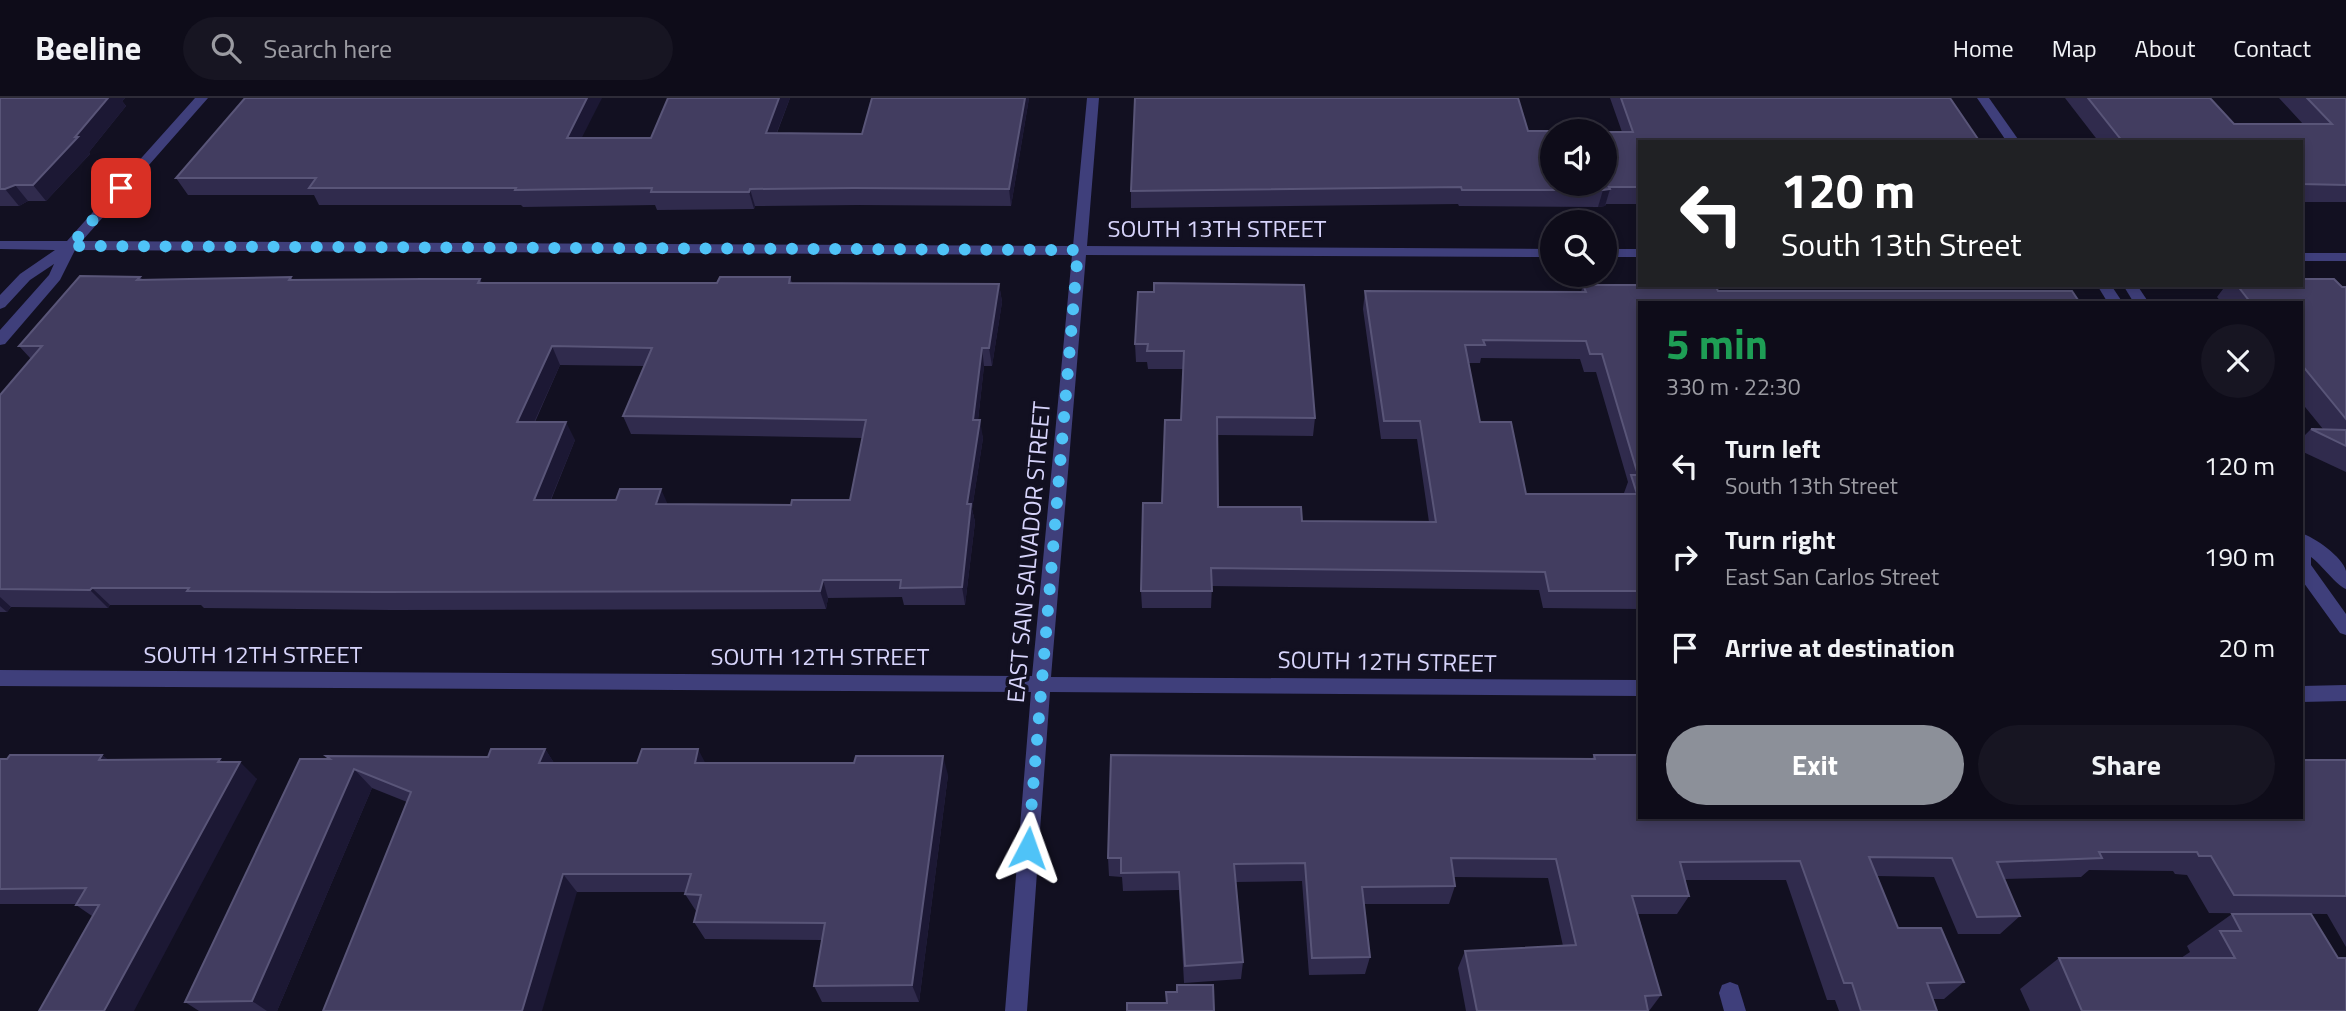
<!DOCTYPE html>
<html lang="en">
<head>
<meta charset="utf-8">
<style>
  body { margin:0; font-family:"Titillium Web",sans-serif; background:#171522; color:#f1f3f6; height:100vh; display:flex; flex-direction:column; font-size:26px; white-space:nowrap }
  * { box-sizing:border-box; margin:0 }
  p { font-size:23px; color:#9b9ba2 }
  .icon { flex:none; width:38px; height:38px; fill:none; stroke:currentColor; stroke-width:2; stroke-linecap:round; stroke-linejoin:round }
  .map { position:relative; flex:1; overflow:hidden }
  .side { position:absolute; left:1638px; top:203px; width:665px; height:518px; display:flex; flex-direction:column; background:#0e0c19; border-radius:0px; box-shadow:0 4px 10px #0003,0 0 0 2px #2e2c38 }
  .side>* { flex:none }
  .hud { position:absolute; left:1638px; top:42px; width:665px; height:147px; border-radius:0px; box-shadow:0 4px 10px #0003,0 0 0 2px #2e2c38; background:#202124; color:#fff; overflow:hidden }
  .fabs { position:absolute; left:1540px; top:21px; display:grid; gap:14px }
  .fabs a { display:grid; place-items:center; width:77px; height:77px; border-radius:50%; background:#0e0c19; box-shadow:0 4px 10px #0003,0 0 0 2px #2e2c38; font-size:35px }
  .pin { position:absolute; display:grid; place-items:center; width:60px; height:60px; color:#fff; margin:-30px; border-radius:14px; box-shadow:0 4px 10px #0006 }
  .me { position:absolute; width:77px; margin:-38px; rotate:4deg; stroke-linejoin:round; filter:drop-shadow(0 0 5px #0008) }
  .turn { display:flex; align-items:center; gap:24px; height:147px; padding:0 28px; font-size:32px }
  .turn .icon { width:91px; height:91px; stroke-width:2.5 }
  .turn b { display:block; font-size:49px; line-height:60px }
  .round { display:grid; place-items:center; flex:none; width:74px; height:74px; border-radius:37px; background:#171522 }
  .overview { display:flex; align-items:center; justify-content:space-between; height:119px; padding:0 28px }
  h1 { font-size:42px; font-weight:700; line-height:52px; color:#1e9e55 }
  .cta { display:flex; gap:14px; margin-top:auto; padding:14px 28px }
  .cta a { flex:1; height:80px; border-radius:42px; background:#8c9099; color:#fff; font-size:28px; font-weight:700; line-height:80px; text-align:center }
  .cta a+a { background:#171522; color:#f1f3f6 }
  ul { padding:0; list-style:none }
  li { display:flex; align-items:center; gap:21px; height:91px; padding:0 28px }
  li div { flex:1 }
  li b { display:block; font-size:26px }
  li em { font-style:normal }
  header { display:flex; align-items:center; gap:42px; box-sizing:border-box; height:98px; padding:0 35px; background:#0e0c19; border-bottom:2px solid #2e2c38 }
  header strong { font-size:33px }
  nav { display:flex; gap:38px; margin-inline-start:auto; font-size:24px }
  .search { width:490px; height:63px; background:#171522; display:flex; align-items:center; gap:18px; box-sizing:border-box; padding:0 24px; border-radius:38px; color:#9b9ba2; font-size:26px }
  .map>svg:first-child { display:block }
  .lines { fill:none; stroke-linecap:round; stroke-linejoin:round }
  .minor { fill:#3f3f7b; fill-rule:evenodd }
  .wall { fill:#302b4d; fill-rule:evenodd }
  .shaded-wall { fill:#1c1834 }
  .building { fill:#423d60; stroke:#595578; stroke-width:2; fill-rule:evenodd }
  .route { stroke:#4fc3f7; stroke-width:12; stroke-dasharray:0 21.6 }
  .labels { text-anchor:middle; dominant-baseline:central; stroke-width:7; stroke-linejoin:round; paint-order:stroke }
  .street-label { font-size:24px; fill:#d7d4fb; stroke:#121021 }
</style>
</head>
<body>
<header>
<strong>Beeline</strong>
<div class="search"><svg class="icon" aria-label="search" viewBox="0 0 24 24"><circle cx="10" cy="10" r="6"/><path d="M15 15l6 6"/></svg>Search here</div>
<nav><a>Home</a><a>Map</a><a>About</a><a>Contact</a></nav>
</header>
<div class="map">
<svg width="2346" height="913" viewBox="0 0 2346 913">
  <rect width="100%" height="100%" fill="#121021"/>
  <g class="lines">
    <g class="minor">
      <path d="M195 0H208L82 143 1073 148 1087 0H1099L1087 148 1552 151V159L1086 157 1051 579 1640 582V598L1050 594 1027 913H1005L1031 594 0 588V572L1032 578 1072 157 75 152 60 182 5 246 0 247V232L49 177 54 166 30 182 5 209 0 211V197L20 176 55 152 0 151V143H67Z"/>
      <path d="M1977 0H1989L2020 44H2007Z"/>
      <rect x="1605" y="151" width="35" height="8"/>
      <rect x="2301" y="155" width="45" height="8"/>
      <path d="M2097 187H2111L2123 205H2108Z"/>
      <path d="M2123 187H2137L2149 205H2134Z"/>
      <path d="M2301 435C2314 439 2343 459 2346 473 2346 478 2346 485 2346 491 2337 488 2321 466 2311 459V467L2346 516V537L2340 535 2301 481Z"/>
      <path d="M2346 587V603L2301 604V588Z"/>
      <path d="M1730 884 1738 887 1746 913H1724L1719 895 1722 887Z"/>
    </g>
  </g>
  <g class="wall">
    <path d="M0 0H125L122 3 126 8 89 54 90 56 46 103H28L19 108H0Z"/>
    <path d="M668 0H790L777 35 862 36 1029 0 1011 108 858 107 755 108 754 111 657 112 655 107 523 109 521 107H319L314 97H188L176 80 582 40H651Z"/>
    <path d="M1610 0H1950L1640 44V106H1606L1605 108 1598 109 1459 108 1458 106 1131 110V93L1528 33 1622 34Z"/>
    <path d="M2065 0H2210L2234 26H2303L2279 0H2346V104H2301V44H2099Z"/>
    <path d="M140 179 143 182 291 179 293 182 480 181 482 185H717L790 179 792 185 999 186 1002 204 992 268H984L978 322 983 340 972 411 975 424 965 507H904L902 499 828 500 826 511 391 512 204 510 201 507H110L108 510 11 509 7 514H0V297L31 261 19 248ZM560 267 644 268 623 318 631 336 863 340 850 402 791 407 668 406 551 402 575 342 535 324Z"/>
    <path d="M1583 187 1640 205V511L1543 510 1539 492 1212 488 1211 510H1142L1141 493 1181 322 1183 271H1148L1147 264H1136L1135 246 1138 194 1315 320 1313 338 1218 337V409L1302 423 1429 424 1417 341H1381L1363 211 1365 193 1581 194ZM1481 260 1580 261 1584 274H1596L1628 384 1624 395V396H1526L1480 324 1469 265H1480Z"/>
    <path d="M2226 187H2301L2346 189V374L2301 353V341L2311 331H2323L2301 304V205H2222L2217 199Z"/>
    <path d="M545 651 554 665H705L948 677 919 904H822L814 888 822 842 705 841 694 824 696 813 685 796 686 794H577L407 704 372 690 277 913H199L185 904 300 661 488 659Z"/>
    <path d="M102 657 108 662 220 661 223 664 257 681 92 818 76 807 77 806H0V661Z"/>
    <path d="M1594 657 1640 719 2346 662V849L2327 816 2209 815 2187 777 2175 776 2173 773 2089 772 2081 779 2004 781 2020 818 2000 836H1958L1934 779 1877 778 1898 830 1964 884 1944 901H1933L1937 913H1839L1835 902H1827L1786 782H1685L1689 798 1677 816H1638L1661 897 1649 913H1466L1458 870 1465 853 1563 848 1548 780 1454 779 1455 788 1449 806H1364L1370 859 1365 876 1309 877 1302 783 1236 784 1243 864 1241 881 1184 885 1179 792 1123 793 1122 779 1109 778 1108 760 1592 661Z"/>
    <path d="M2232 816 2338 860 2346 913H2030L2020 891 2059 860H2181L2190 854 2187 848Z"/>
  </g>
  <g class="shaded-wall">
    <path d="M108 0H125L122 3 126 8 89 54 90 56 46 103 33 87Z"/>
    <path d="M587 0H602L573 57 567 40Z"/>
    <path d="M779 0H790L770 52 766 35Z"/>
    <path d="M1025 0H1029L1011 108 1009 91Z"/>
    <path d="M15 87 28 103 19 108 5 91Z"/>
    <path d="M750 91 755 108 754 111 749 94Z"/>
    <path d="M1610 91 1605 108 1598 109 1603 92Z"/>
    <path d="M999 186 1002 204 992 268 989 250Z"/>
    <path d="M552 248 560 267 526 342 517 324Z"/>
    <path d="M982 250 984 268 976 340 973 322Z"/>
    <path d="M980 322 983 340 972 411 975 424 965 507 962 489 967 406Z"/>
    <path d="M566 324 575 342 543 420 534 402Z"/>
    <path d="M661 391 669 409 656 406Z"/>
    <path d="M823 482 828 500 826 511 820 493Z"/>
    <path d="M92 490 110 507 108 510 90 492Z"/>
    <path d="M0 499 11 509 7 514 0 508Z"/>
    <path d="M545 651 558 671 539 665Z"/>
    <path d="M698 651 708 670 695 665Z"/>
    <path d="M102 657 122 673 99 662Z"/>
    <path d="M943 658 948 677 919 904 912 887Z"/>
    <path d="M220 661 234 674 240 664 257 681 134 913H104Z"/>
    <path d="M354 671 372 690 277 913H267L252 903Z"/>
    <path d="M563 776 577 794 542 913H522Z"/>
  </g>
  <g class="building">
    <path d="M0 0H108L75 39H78L33 87H15L5 91H0Z"/>
    <path d="M245 0H587L567 40H651L668 0H779L766 35 862 36 872 0H1025L1009 91 854 90 750 91 749 94H651L652 90 515 92 516 90H309L316 80H176Z"/>
    <path d="M1135 0H1518L1528 33H1552V86H1605V34H1633L1621 0H1950L1980 44H1640V89H1609L1610 91 1603 92H1462L1461 89 1131 93Z"/>
    <path d="M2088 0H2210L2234 26H2332L2307 0H2346V87L2301 86V44H2123Z"/>
    <path d="M80 178 140 179 137 182 291 179 289 182 423 181H480L478 185H717L720 179H790L789 185 999 186 989 250H982L973 322H980L967 406H971L962 489 900 490 901 482H823L820 493 377 494 187 493 189 490H92L90 492 0 491V297L42 248H19ZM552 248 652 250 623 318 866 322 850 402H792L791 407 656 406 661 391H620L616 402H534L566 324H517Z"/>
    <path d="M2301 181H2334L2342 189H2346V321L2301 266V205H2251L2237 187H2301Z"/>
    <path d="M1154 185 1304 187 1315 320 1217 319 1218 409H1301L1302 423 1436 424 1420 323H1384L1365 193 1586 194 1583 187H1715L1718 193H2072L2080 205H1640V493H1549L1545 474 1211 470 1212 493H1141L1143 405H1162L1165 322H1181L1184 253H1147L1148 246H1135L1138 194H1154ZM1483 242 1586 243 1590 256H1602L1638 377H1631L1637 396H1526L1511 324H1480L1465 247H1485Z"/>
    <path d="M2311 331 2346 332V348Z"/>
    <path d="M491 651H545L539 665H637L642 651H698L695 665H854L856 658H943L912 887 814 888 825 825 694 824 701 797 685 796 691 776H563L522 913H323L411 694 354 671 252 903 185 904 300 661H330L326 658 488 659Z"/>
    <path d="M10 657H102L99 662 220 661 218 664H240L104 913H39L99 807H76L86 790 0 791V661H7Z"/>
    <path d="M1111 657 1595 661 1594 657H1640V719H2301V662H2346V798L2234 797 2211 758H2199L2197 754H2099L2102 760 1997 764 2020 818 1977 819 1952 760 1869 759 1898 830H1941L1964 884 1927 885 1937 913H1861L1852 885H1844L1800 763 1680 764 1689 798H1632L1661 897 1645 898 1648 913H1477L1465 853 1576 847 1556 761 1451 760 1455 788 1362 789 1370 859 1312 860 1305 765 1234 766 1243 864 1185 868 1179 774 1121 775V760H1108Z"/>
    <path d="M2232 816H2311L2338 860H2346V913H2082L2059 860H2235L2220 833H2241Z"/>
    <path d="M1177 887H1213L1214 913H1127V905H1167L1166 894H1177Z"/>
  </g>
  <g class="lines">
    <path class="route" d="M121 90 70 148 1078 152 1028 750"/>
  </g>
  <g class="labels">
    <g class="street-label">
      <text x="1217" y="130">SOUTH 13TH STREET</text>
      <text transform="translate(1028 454) rotate(-85)">EAST SAN SALVADOR STREET</text>
      <text x="253" y="556">SOUTH 12TH STREET</text>
      <text x="820" y="558">SOUTH 12TH STREET</text>
      <text transform="translate(1387 563) rotate(1)">SOUTH 12TH STREET</text>
    </g>
  </g>
</svg>
<div class="fabs">
<a><svg class="icon" aria-label="sound" viewBox="0 0 24 24"><path d="M4 9h4l5-4v14l-5-4H4zM17 9q2 3 0 6"/></svg></a>
<a><svg class="icon" aria-label="search" viewBox="0 0 24 24"><circle cx="10" cy="10" r="6"/><path d="M15 15l6 6"/></svg></a>
</div>
<div class="pin" style="left:121px;top:90px;background:#d93025"><svg class="icon" aria-label="arrive" viewBox="0 0 24 24"><path d="M6 21V4h12l-3 4 3 4H6"/></svg></div>
<svg class="me" style="left:1028px;top:750px" viewBox="-20 -20 40 40"><path d="M0-17L14 15 0 8-14 15z" fill="#4fc3f7" stroke="#fff" stroke-width="4"/></svg>
<div class="hud">
<div class="turn"><svg class="icon" aria-label="left" viewBox="0 0 24 24"><path d="M17 20v-9H6M10 6l-5 5 5 5"/></svg><div><b>120 m</b>South 13th Street</div></div>
</div>
<section class="side">
<div class="overview"><div><h1>5 min</h1><p>330 m · 22:30</p></div><a class="round"><svg class="icon" aria-label="close" viewBox="0 0 24 24"><path d="M6 6l12 12M18 6L6 18"/></svg></a></div>
<ul>
<li><svg class="icon" aria-label="left" viewBox="0 0 24 24"><path d="M17 20v-9H6M10 6l-5 5 5 5"/></svg><div><b>Turn left</b><p>South 13th Street</p></div><em>120 m</em></li>
<li><svg class="icon" aria-label="right" viewBox="0 0 24 24"><path d="M7 20v-9h11M14 6l5 5-5 5"/></svg><div><b>Turn right</b><p>East San Carlos Street</p></div><em>190 m</em></li>
<li><svg class="icon" aria-label="arrive" viewBox="0 0 24 24"><path d="M6 21V4h12l-3 4 3 4H6"/></svg><div><b>Arrive at destination</b></div><em>20 m</em></li>
</ul>
<div class="cta"><a>Exit</a><a>Share</a></div>
</section>
</div>
</body>
</html>
